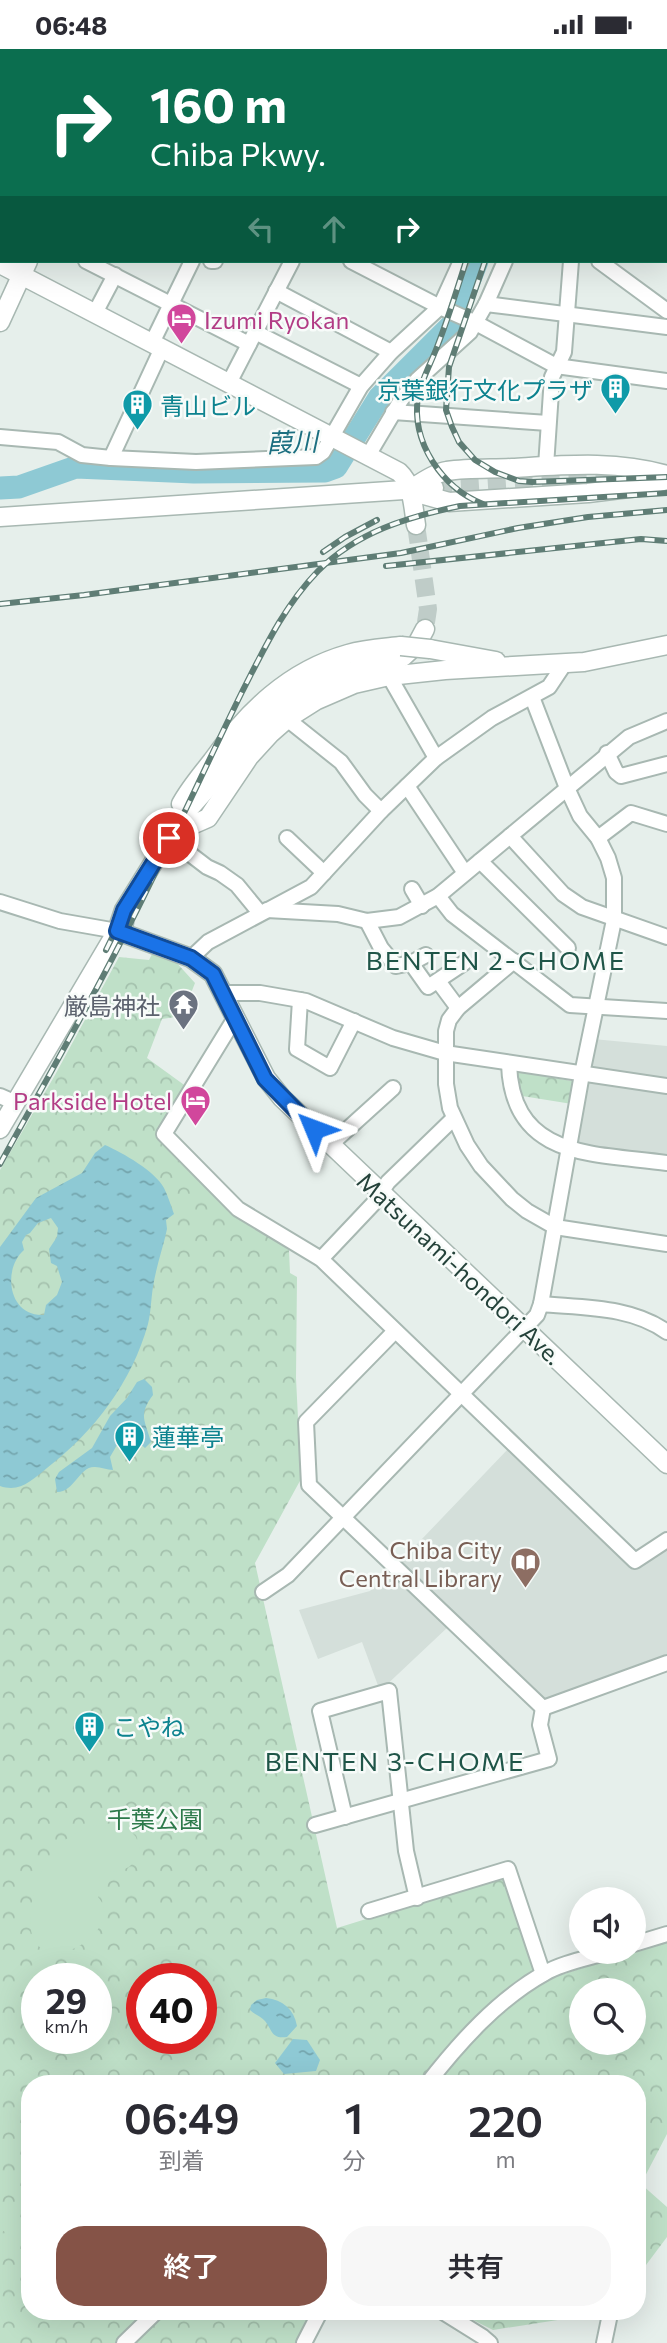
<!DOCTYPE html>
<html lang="ja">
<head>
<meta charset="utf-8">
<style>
  body { margin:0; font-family:Commissioner,"Noto Sans JP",sans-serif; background:#f7f7f7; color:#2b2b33; height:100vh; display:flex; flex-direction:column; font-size:26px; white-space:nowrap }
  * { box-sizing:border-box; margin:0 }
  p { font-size:23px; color:#7c7c81 }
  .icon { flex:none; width:38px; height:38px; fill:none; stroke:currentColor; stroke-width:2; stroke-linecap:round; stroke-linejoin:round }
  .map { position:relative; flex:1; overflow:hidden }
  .side { position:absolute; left:21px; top:2026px; width:625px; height:245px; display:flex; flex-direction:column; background:#fff; border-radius:28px; box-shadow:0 7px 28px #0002 }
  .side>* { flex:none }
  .hud { position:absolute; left:0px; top:0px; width:668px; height:214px; box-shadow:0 7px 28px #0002; background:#0b6e4f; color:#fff; overflow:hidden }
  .fabs { position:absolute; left:569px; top:1838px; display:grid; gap:14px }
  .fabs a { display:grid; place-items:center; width:77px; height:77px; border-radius:50%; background:#fff; box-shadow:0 7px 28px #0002; font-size:35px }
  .speed { position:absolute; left:21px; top:1914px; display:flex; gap:14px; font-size:35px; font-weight:700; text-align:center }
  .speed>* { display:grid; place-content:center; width:91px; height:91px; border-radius:50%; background:#fff; box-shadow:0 7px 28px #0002; line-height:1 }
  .speed small { font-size:18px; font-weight:400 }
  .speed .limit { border:10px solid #d22; background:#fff; color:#111 }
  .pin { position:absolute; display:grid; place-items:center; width:60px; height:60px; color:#fff; margin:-30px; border:4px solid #fff; border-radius:50%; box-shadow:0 2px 7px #0007 }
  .me { position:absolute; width:77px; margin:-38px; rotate:314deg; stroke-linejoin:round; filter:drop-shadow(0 0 5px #0008) }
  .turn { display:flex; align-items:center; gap:24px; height:147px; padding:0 35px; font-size:32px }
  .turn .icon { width:91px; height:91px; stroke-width:2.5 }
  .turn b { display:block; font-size:49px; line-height:60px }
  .lanes { display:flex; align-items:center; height:66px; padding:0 35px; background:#0003; justify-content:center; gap:35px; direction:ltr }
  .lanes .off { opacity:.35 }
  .eta { display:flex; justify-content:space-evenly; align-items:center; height:119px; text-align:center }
  .eta b { font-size:42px; font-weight:600; line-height:49px }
  .primary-button { display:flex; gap:14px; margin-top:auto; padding:14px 35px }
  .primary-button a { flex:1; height:80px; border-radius:28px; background:#855347; color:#fff; font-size:28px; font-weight:600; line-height:80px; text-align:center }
  .primary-button a+a { background:#f7f7f7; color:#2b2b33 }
  .status { display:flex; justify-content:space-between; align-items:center; height:49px; padding:0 35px; background:#fff; direction:ltr }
  .status svg { height:19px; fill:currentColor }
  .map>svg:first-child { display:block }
  .built { fill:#d4dfda }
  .forest { fill:url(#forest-crowns); fill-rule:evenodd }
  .garden { fill:#bfe0c8 }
  .water { fill:url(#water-ripples); fill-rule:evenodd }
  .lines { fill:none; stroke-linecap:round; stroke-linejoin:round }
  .river { stroke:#8ec9d4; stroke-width:23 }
  .tertiary-tunnel { stroke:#bfccc8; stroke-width:18; stroke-dasharray:18 9; stroke-linecap:butt }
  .minor-casing { stroke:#a8b8b2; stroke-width:18 }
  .tertiary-casing { stroke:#a8b8b2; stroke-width:21 }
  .minor { stroke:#fff; stroke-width:14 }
  .tertiary { stroke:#fff; stroke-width:18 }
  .rail-casing { stroke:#5f7d75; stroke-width:6 }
  .rail { stroke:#f7fbf9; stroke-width:3.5; stroke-dasharray:10; stroke-linecap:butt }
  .tertiary-bridge-casing { stroke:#a8b8b2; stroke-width:21; stroke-linecap:butt }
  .tertiary-bridge { stroke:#fff; stroke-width:18 }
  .route-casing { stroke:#114b97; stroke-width:18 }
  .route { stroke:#1a73e8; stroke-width:12 }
  .labels { text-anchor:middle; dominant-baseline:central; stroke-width:5; stroke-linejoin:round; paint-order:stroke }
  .hotel-label { font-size:24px; fill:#b23c85; stroke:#f7fbf9; text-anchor:start }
  .culture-label { font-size:24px; fill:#0d838f; stroke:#f7fbf9; text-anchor:start }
  .worship-label { font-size:24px; fill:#5b616d; stroke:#f7fbf9; text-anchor:end }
  .street-label { font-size:24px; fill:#24423a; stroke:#f7fbf9 }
  .education-label { font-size:24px; fill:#785e54; stroke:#f7fbf9; text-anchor:end }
  .park-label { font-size:24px; fill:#2d7a4b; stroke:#f7fbf9 }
  .water-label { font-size:26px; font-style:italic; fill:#1c6f80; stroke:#f7fbf9 }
  .neighbourhood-label { font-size:26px; letter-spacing:2px; fill:#1f5548; stroke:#f7fbf9 }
</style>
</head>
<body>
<div class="status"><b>06:48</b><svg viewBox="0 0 49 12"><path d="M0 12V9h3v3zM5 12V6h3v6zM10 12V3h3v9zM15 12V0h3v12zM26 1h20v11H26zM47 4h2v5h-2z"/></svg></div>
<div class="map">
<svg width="667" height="2294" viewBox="0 0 667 2294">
  <defs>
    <pattern id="forest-crowns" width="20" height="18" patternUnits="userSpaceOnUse" patternTransform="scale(1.75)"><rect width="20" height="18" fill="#bfe0c8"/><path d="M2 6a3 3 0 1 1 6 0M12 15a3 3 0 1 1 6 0" fill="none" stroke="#a4c1ad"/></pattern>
    <pattern id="water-ripples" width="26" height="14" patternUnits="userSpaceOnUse" patternTransform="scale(1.75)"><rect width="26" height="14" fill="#8ec9d4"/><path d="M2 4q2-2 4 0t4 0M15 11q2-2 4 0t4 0" fill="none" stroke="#74a5ad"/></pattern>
  </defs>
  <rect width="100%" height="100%" fill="#e6efeb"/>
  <g class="built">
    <path d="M593 990 667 997V1029L593 1019 588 1014Z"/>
    <path d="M590 1033 667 1043V1109L579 1098 575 1093 584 1039Z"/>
    <path d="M508 1400 628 1515 639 1517 667 1498V1605L544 1650 399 1514Z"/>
    <path d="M390 1522 449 1577 380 1642 362 1593 318 1610 299 1561 370 1542Z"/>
  </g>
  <g class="forest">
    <path d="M152 905 175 912 195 934 182 967 162 970 147 1009 187 1038 160 1087 241 1169 289 1201 290 1224 297 1228 296 1329 301 1430 255 1514 337 1879 499 1829 510 1834 546 1931 667 1891V2085L641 2135 667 2158V2188L637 2228V2035H30V2263H312L295 2294H0V1121L55 1026 119 908 149 911ZM37 1930H96V1990H37ZM142 1930H201V1990H142ZM581 1941H634V1993H581Z"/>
    <path d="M514 1022 572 1032 574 1034 572 1055 516 1046Z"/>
    <path d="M457 2263H609L493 2281Z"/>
  </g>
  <g class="garden">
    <path d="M89 1776 126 1777 136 1788 140 1801C134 1819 124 1823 105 1823L100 1827 98 1848C121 1874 74 1910 49 1903 13 1893 37 1820 54 1801 63 1790 78 1784 89 1776Z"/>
    <path d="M8 2161 30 2174V2178L21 2193 0 2180V2175Z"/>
  </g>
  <g class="water">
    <path d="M105 1096C123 1104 155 1122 164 1139 168 1147 171 1157 174 1165L166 1171 167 1180C163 1199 156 1218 153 1238 151 1250 151 1263 148 1275 132 1333 94 1383 47 1419 32 1431 20 1444 0 1437V1198L36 1149 82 1124 95 1104ZM51 1169 58 1179 57 1188 49 1200 51 1214 57 1217 62 1233 57 1246 46 1256 44 1266C8 1268 2 1220 24 1201L22 1193 26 1186 30 1184 38 1174Z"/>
    <path d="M144 1330 152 1338 153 1346C138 1366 145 1371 151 1393L145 1399 139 1394 124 1392 117 1396 110 1408 113 1421C107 1421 101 1418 95 1418 79 1417 75 1443 57 1443L55 1430 59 1423 92 1399 110 1367 127 1349 137 1333Z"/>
    <path d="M266 1949C283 1951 294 1960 297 1977L287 1988C271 1990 273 1982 265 1972 261 1967 255 1966 250 1961L251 1956 257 1951Z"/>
    <path d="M293 1990 307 1991 320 2011 316 2022 284 2025 275 2014Z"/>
  </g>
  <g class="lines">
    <g class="river">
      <path d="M512 0V2"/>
      <path d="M0 439 19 438 76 418 194 423 325 422 336 418 379 349 452 276 477 212"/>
    </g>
    <g class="tertiary-tunnel">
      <path d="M434 439 617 427 651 429"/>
      <path d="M416 476 428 560 425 580"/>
    </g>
    <defs>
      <g id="minor">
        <path d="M427 0 430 2"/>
        <path d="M492 0V2"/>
        <path d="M537 0V2"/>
        <path d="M265 2 266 0"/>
        <path d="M357 2 358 0"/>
        <path d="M0 81H2"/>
        <path d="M86 212 249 295"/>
        <path d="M211 212H215"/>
        <path d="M351 212 440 258 476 274 556 317 667 332"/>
        <path d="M599 212 667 262"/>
        <path d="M276 242 391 303"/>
        <path d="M486 255 667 278"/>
        <path d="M95 264 115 226"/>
        <path d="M255 283 361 337"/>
        <path d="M152 294 192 212"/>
        <path d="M229 334 292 212"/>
        <path d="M393 363 548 374"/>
        <path d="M0 388 58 393 82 406 111 409 196 413 316 408 323 403 361 337 391 303 440 258 461 212"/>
        <path d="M369 405 401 351 417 331 470 283 486 255 505 212"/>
        <path d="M111 409 162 299"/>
        <path d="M546 417 552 328 564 303 571 212"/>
        <path d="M389 627 436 709"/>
        <path d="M287 670 341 713 365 746 381 762"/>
        <path d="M607 704 616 723 621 727 667 715"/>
        <path d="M407 737 465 824"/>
        <path d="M510 787 563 845 582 858 667 888"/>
        <path d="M169 789 207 818 220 824 237 836 260 864"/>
        <path d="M287 789 324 824"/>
        <path d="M598 789 631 764 667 775"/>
        <path d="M480 812 568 899"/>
        <path d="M412 840 422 857"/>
        <path d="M438 847 452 865 570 956 667 962"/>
        <path d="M0 853 60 872 117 882"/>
        <path d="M267 861 338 865 367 872 399 868 438 847 629 688 667 672"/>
        <path d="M367 872 381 899 396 917 411 914 426 906"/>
        <path d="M191 909 208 893 311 838 381 762 436 709 492 669 549 638 565 614"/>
        <path d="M514 912 458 959 449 971 446 982V1035L450 1059 467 1096 481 1117 512 1150 527 1162 555 1178 667 1195"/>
        <path d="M411 914 428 938 464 914"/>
        <path d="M438 932 458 959"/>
        <path d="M224 944H260L306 952 393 989 445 1004 667 1037"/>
        <path d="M300 951 297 1000 330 1019 354 972"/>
        <path d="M235 969 164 1085 238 1160 321 1210 635 1512 667 1491"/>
        <path d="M509 1015C512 1111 595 1104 667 1114"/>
        <path d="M0 1047 16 1054"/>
        <path d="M330 1096 393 1039"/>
        <path d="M321 1210 373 1155 388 1133 454 1069"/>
        <path d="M541 1255C584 1259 631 1257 667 1283"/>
        <path d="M395 1282 306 1373 309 1436 543 1659"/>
        <path d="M263 1543 288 1526 537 1266 541 1255 582 1025 614 871V829L608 809 598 789 580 767 567 739 532 648"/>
        <path d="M543 1659 667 1614"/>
        <path d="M345 1768 320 1662 389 1642 406 1802 417 1849"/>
        <path d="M315 1776 549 1710 540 1676 543 1659"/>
        <path d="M369 1862 508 1820 543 1925"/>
        <path d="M634 1895 667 1885"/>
        <path d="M427 2035C459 1994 498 1950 545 1924 564 1913 590 1909 612 1902"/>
        <path d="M443 2263 483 2288 490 2294"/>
        <path d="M124 2294 156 2263"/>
        <path d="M304 2294 320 2263"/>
        <path d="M604 2294 609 2270"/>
      </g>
      <g id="tertiary">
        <path d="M278 0 281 2"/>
        <path d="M129 2 130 0"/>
        <path d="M0 215 399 423C413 436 413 457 416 476"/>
        <path d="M0 273 28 212"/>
        <path d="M413 439C423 432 435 424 447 422 468 419 490 420 512 419 564 416 616 411 667 426"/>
        <path d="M417 444 449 453 588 444 645 437 667 431"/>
        <path d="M0 468 434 439"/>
        <path d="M430 600 496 612"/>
        <path d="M181 755C189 740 201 726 212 712 247 663 288 622 348 605 365 600 384 599 401 597"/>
        <path d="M192 776 208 769 249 708 271 684 287 670 317 651 354 635 389 627 445 621 584 613 667 596"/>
        <path d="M117 882 191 909 213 925 266 1029 282 1049 667 1415"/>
        <path d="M117 882 124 861 181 769 220 725 249 686 272 664 299 644 327 629 403 608 417 595 425 580"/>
        <path d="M0 1080 117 882 124 874"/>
      </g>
    </defs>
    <use href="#minor" class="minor-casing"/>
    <use href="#tertiary" class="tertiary-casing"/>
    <use href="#minor" class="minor"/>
    <use href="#tertiary" class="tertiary"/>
    <defs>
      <g id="rail">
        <path d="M526 0V2"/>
        <path d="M466 212C457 241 448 270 437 298 431 314 421 332 418 348 411 393 442 439 483 455"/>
        <path d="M485 212 449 318 446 361 452 378 459 393 475 411 495 423 519 432 532 433 667 428"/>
        <path d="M323 503 345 488 377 471"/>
        <path d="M386 517 641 490 667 492"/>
        <path d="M0 555 84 546 401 504 518 479 588 468 667 461"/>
        <path d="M106 901 166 778"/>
        <path d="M0 1115C54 1017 109 921 157 820 186 761 213 702 242 643 264 600 284 557 318 522 357 483 407 468 460 457L667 444"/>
      </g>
    </defs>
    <use href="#rail" class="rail-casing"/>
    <use href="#rail" class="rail"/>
    <defs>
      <path id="tertiary-bridge" d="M401 597 430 600"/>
    </defs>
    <use href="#tertiary-bridge" class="tertiary-bridge-casing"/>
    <use href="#tertiary-bridge" class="tertiary-bridge"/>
  </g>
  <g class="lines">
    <defs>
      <path id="route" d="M169 789 124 861 117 882 191 909 213 925 265 1030 314 1080"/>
    </defs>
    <use href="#route" class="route-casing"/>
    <use href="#route" class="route"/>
  </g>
  <defs>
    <symbol id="hotel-pin" viewBox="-11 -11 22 30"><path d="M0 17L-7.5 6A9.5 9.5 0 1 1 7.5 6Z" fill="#d1479c" stroke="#f7fbf9"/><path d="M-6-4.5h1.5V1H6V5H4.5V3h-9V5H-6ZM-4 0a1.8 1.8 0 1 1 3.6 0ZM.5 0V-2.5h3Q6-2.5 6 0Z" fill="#fff"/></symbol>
    <symbol id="building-pin" viewBox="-11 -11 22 30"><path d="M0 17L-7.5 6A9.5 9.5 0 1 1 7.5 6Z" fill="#0f9aa8" stroke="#f7fbf9"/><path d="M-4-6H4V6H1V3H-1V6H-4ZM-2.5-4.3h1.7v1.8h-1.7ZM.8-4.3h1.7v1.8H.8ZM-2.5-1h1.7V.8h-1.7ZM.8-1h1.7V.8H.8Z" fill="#fff"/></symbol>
    <symbol id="temple-pin" viewBox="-11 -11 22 30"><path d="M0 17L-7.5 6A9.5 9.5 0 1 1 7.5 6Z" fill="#6b7280" stroke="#f7fbf9"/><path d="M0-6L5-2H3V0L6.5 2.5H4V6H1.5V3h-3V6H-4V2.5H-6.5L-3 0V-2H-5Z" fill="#fff"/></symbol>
    <symbol id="library-pin" viewBox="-11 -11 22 30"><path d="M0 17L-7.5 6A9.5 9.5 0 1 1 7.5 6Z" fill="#8d6e63" stroke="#f7fbf9"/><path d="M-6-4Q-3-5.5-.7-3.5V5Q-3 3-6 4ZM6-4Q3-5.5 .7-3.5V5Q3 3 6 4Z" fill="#fff"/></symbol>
  </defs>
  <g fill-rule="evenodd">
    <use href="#hotel-pin" x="164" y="252" width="35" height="47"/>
    <use href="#building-pin" x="598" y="322" width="35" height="47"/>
    <use href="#building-pin" x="120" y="338" width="35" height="47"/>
    <use href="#temple-pin" x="166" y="938" width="35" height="47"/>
    <use href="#hotel-pin" x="178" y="1034" width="35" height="47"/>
    <use href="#building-pin" x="112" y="1370" width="35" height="47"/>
    <use href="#library-pin" x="508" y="1496" width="35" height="47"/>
    <use href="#building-pin" x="72" y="1660" width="35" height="47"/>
  </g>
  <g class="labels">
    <g class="hotel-label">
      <text x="204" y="270">Izumi Ryokan</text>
      <text x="172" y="1051" text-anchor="end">Parkside Hotel</text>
    </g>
    <g class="culture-label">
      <text x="593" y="340" text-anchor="end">京葉銀行文化プラザ</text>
      <text x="160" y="356">青山ビル</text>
      <text x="152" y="1387">蓮華亭</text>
      <text x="113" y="1677">こやね</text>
    </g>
    <g class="worship-label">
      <text x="160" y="956">厳島神社</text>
    </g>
    <g class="street-label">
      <text transform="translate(460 1219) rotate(43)">Matsunami-hondori Ave.</text>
    </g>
    <g class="education-label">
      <text x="502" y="1500">Chiba City<tspan x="502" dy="28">Central Library</tspan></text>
    </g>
    <g class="park-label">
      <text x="155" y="1769">千葉公園</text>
    </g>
    <g class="water-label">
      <text transform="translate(292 392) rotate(-2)">葭川</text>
    </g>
    <g class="neighbourhood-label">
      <text x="496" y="910">BENTEN 2-CHOME</text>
      <text x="395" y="1711">BENTEN 3-CHOME</text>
    </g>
  </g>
</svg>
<div class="fabs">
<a><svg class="icon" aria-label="sound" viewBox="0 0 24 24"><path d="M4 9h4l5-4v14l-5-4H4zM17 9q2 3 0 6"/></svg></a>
<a><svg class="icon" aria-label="search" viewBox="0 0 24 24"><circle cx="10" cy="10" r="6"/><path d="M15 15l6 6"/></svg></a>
</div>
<div class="speed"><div>29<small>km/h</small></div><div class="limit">40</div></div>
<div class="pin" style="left:169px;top:789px;background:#d93025"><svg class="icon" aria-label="arrive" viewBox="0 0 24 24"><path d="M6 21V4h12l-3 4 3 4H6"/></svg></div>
<svg class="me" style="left:314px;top:1080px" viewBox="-20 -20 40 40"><path d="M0-17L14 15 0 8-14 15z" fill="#1a73e8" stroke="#fff" stroke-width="4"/></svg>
<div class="hud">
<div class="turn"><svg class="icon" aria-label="right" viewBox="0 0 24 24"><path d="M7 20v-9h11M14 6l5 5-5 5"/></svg><div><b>160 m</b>Chiba Pkwy.</div></div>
<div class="lanes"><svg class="icon off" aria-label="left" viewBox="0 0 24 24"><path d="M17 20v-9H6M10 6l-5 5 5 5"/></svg><svg class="icon off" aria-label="ahead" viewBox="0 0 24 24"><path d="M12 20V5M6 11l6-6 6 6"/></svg><svg class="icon" aria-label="right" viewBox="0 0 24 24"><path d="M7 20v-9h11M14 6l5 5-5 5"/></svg></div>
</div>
<section class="side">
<div class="eta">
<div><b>06:49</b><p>到着</p></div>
<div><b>1</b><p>分</p></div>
<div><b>220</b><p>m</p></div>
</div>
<div class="primary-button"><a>終了</a><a>共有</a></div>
</section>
</div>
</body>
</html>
